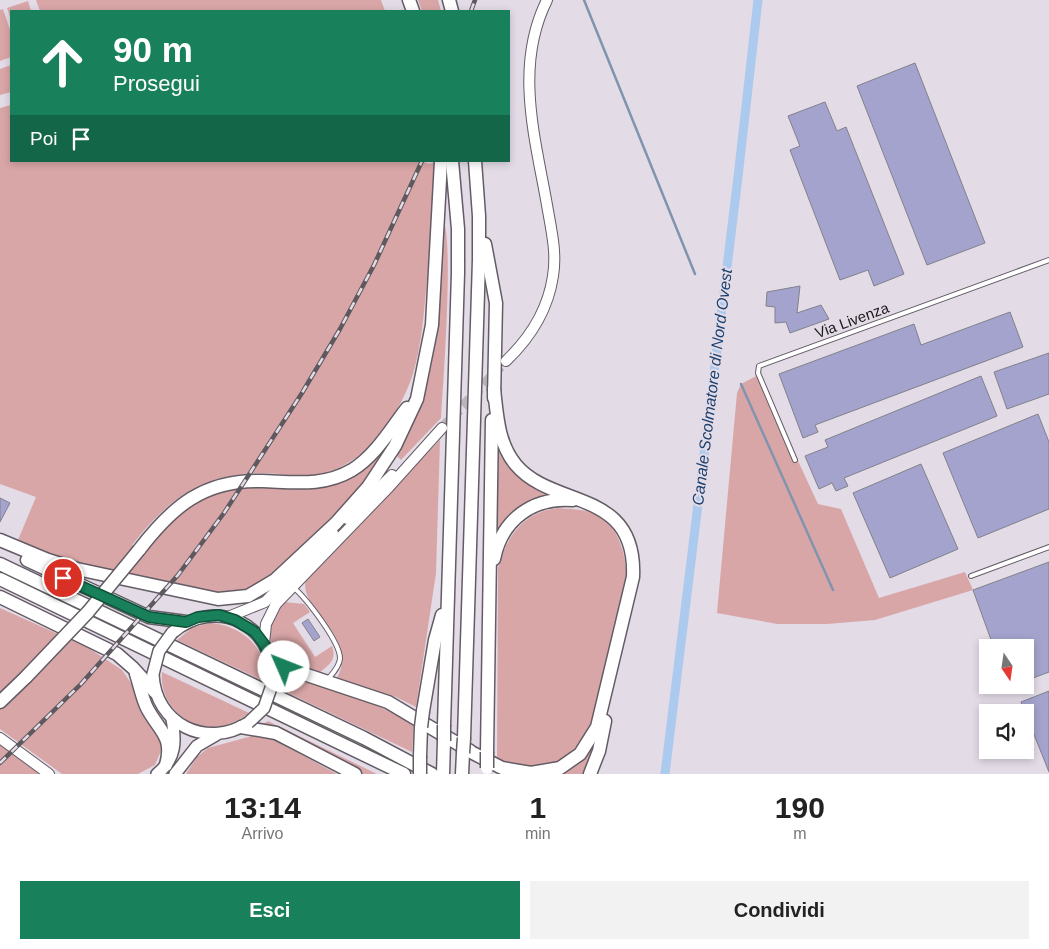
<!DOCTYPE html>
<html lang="it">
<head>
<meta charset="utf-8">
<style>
  body { margin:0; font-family:Arial,sans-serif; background:#f2f2f2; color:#222; height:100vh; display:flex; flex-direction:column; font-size:19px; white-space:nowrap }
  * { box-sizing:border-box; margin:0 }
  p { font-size:16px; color:#767676 }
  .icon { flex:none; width:28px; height:28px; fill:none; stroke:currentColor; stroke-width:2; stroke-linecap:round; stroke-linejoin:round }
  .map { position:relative; height:774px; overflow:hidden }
  .drawer { display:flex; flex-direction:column; background:#fff; flex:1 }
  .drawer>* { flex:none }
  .top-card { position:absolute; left:10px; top:10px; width:500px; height:152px; border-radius:0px; box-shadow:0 2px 8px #0003; background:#18805a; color:#fff; overflow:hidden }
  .needle { width:32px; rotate:167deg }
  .controls { position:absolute; left:979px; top:639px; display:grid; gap:10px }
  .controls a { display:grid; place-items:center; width:55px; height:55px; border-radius:0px; background:#fff; box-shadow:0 2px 8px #0003; font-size:25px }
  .pin { position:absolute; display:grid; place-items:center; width:42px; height:42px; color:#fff; margin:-21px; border:2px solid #fff; border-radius:50%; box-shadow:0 1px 5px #0007 }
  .me { position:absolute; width:55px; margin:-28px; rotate:314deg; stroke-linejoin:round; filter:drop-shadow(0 0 4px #0008) }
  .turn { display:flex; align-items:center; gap:18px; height:105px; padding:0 20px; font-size:22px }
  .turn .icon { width:65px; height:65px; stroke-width:2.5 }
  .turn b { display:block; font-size:35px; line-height:42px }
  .then { display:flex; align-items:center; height:48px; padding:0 20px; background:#0003; gap:10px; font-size:19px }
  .eta { display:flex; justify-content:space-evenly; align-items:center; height:85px; text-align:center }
  .eta b { font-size:30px; font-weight:800; line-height:35px }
  .action { display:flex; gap:10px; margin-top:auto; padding:10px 20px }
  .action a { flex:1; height:58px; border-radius:0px; background:#18805a; color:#fff; font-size:20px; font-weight:800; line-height:58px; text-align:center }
  .action a+a { background:#f2f2f2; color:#222 }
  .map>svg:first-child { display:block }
  .green { fill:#d9a6a7 }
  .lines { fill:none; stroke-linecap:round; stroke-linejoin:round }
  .stream { stroke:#8094af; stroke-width:2.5 }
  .canal { stroke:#acc9ee; stroke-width:9 }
  .building { fill:#a3a3cd; stroke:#81818c }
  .secondary-tunnel { stroke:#bbb4bd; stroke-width:10; stroke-dasharray:10 5; stroke-linecap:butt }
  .lane-casing { stroke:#635c65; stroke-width:6 }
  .secondary-casing { stroke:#635c65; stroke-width:12 }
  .primary-casing { stroke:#635c65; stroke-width:14 }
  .highway-casing { stroke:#635c65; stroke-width:15 }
  .lane { stroke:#fff; stroke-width:4 }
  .secondary { stroke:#fff; stroke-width:10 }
  .primary { stroke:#fff; stroke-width:11 }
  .highway { stroke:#fff; stroke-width:12 }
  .rail-casing { stroke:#5d595f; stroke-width:4.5 }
  .rail { stroke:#e3dbe6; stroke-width:2.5; stroke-dasharray:8; stroke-linecap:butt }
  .primary-bridge-casing { stroke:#635c65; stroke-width:14; stroke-linecap:butt }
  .highway-bridge-casing { stroke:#635c65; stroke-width:15; stroke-linecap:butt }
  .primary-bridge { stroke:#fff; stroke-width:11 }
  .highway-bridge { stroke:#fff; stroke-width:12 }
  .route-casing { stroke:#10533a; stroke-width:12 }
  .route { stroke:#18805a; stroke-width:9 }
  .labels { text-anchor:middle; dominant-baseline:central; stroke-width:4; stroke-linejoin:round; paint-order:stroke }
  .street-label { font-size:15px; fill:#1a181b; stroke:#e3dbe6 }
  .water-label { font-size:16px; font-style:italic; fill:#1a406f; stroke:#e3dbe6 }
</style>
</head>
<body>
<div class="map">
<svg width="1049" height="774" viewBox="0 0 1049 774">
  <rect width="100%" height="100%" fill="#e3dbe6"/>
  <g class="green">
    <path d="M36 0H381L385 11H40Z"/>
    <path d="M418 0H438L441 11H422Z"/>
    <path d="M28 1 31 11H11V20L7 8Z"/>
    <path d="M3 9 11 33V57L0 61V10Z"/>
    <path d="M11 65V92L0 95V69Z"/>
    <path d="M11 105V161H421L429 164 437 162C433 201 430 240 427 279 424 312 422 345 412 377 397 419 363 468 315 475 298 478 280 473 262 473 203 473 167 500 132 545L144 554C180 508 210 483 271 487 294 489 317 491 339 483 349 479 360 472 369 466 374 461 379 454 385 450 364 486 283 582 243 591 211 598 163 581 131 575 112 571 93 569 75 563 56 557 37 548 18 540L36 497 0 484V108Z"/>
    <path d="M443 220C454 238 443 387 441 418L401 460 397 456C442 378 439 306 443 220Z"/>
    <path d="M758 375 818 504 841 509 879 598 965 572 973 590 875 620 827 624H777L717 613 737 393 741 384Z"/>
    <path d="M440 440 436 573 416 707 396 697 337 678C360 635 297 610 306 579Z"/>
    <path d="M498 451C511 475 528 487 553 496L495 537Z"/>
    <path d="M558 508C569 509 580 509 589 512 617 520 627 553 626 579L590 727C565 769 542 773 497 759L498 568C507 536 523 512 558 508Z"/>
    <path d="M284 602 304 604 310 612 293 623 315 657 332 646C337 660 329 665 319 673 282 660 251 644 284 602Z"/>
    <path d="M0 608 87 647 122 670 133 686 141 712 157 733 162 748 155 765 138 774H62L0 729Z"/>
    <path d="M210 623C241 625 269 648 264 681L177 640 192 628Z"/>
    <path d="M162 672 249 713C238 721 226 727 213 727 183 728 159 701 162 672Z"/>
    <path d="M292 677 372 703 414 723 412 752 280 689 282 682Z"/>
    <path d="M268 721 377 774H361L306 744 262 725Z"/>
    <path d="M252 736 274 740 337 774H186L197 757 208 748Z"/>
    <path d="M0 743 40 774H0Z"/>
    <path d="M592 748H595L584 774H561L580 763Z"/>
  </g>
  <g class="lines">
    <g class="stream">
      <path d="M584 0 695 274"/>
      <path d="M741 384 833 590"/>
    </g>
    <path class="canal" d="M665 774 738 177 758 0"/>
  </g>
  <g class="building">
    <path d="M915 63 985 243 927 265 857 86Z"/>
    <path d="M825 102 837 131 846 127 904 274 874 286 868 270 840 280 790 150 800 146 788 116Z"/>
    <path d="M800 286 797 313 821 305 829 319 790 333 786 322 775 323V307L766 306 767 292Z"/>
    <path d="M1010 312 1023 347 815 425 818 432 803 438 779 374 914 324 921 345Z"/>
    <path d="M1049 353V394L1007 409 994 372Z"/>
    <path d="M981 376 997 416 844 478 848 486 836 491 832 483 819 489 805 456 828 447 825 440Z"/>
    <path d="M1038 414 1049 442V509L978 538 943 453Z"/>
    <path d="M921 464 958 549 890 578 853 493Z"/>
    <path d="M0 498 10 503 0 522Z"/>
    <path d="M1049 562V672L1025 681V648H994L973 590Z"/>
    <path d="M308 619 320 637 314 641 302 623Z"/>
    <path d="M1049 691V772L1021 702Z"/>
  </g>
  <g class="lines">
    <path class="secondary-tunnel" d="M442 428 506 361"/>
    <defs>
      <g id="lane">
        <path d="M795 460 758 373 759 366 1049 260"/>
        <path d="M971 576 1049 547"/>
        <path d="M293 587C306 598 341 643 340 659 339 667 333 673 328 679"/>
      </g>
      <g id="secondary">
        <path d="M506 361C530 338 548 310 553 276 557 252 551 229 547 205 535 137 514 66 547 0"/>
        <path d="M347 519 392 475"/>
        <path d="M228 617 265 602 333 533"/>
        <path d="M264 644 266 624 276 604 389 487 442 428"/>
        <path d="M0 738 49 774"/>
      </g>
      <g id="primary">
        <path d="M172 633C216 595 278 625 272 685"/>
        <path d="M153 674C155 725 207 749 248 723"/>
        <path d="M157 774C176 759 176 741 172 719"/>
        <path d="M175 774 197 746 216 735"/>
      </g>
      <g id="highway">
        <path d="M409 0 413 11"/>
        <path d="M449 0 452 11"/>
        <path d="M485 244 496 303 494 398"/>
        <path d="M0 540 48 560 77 569 218 599 248 596 275 580 336 523 368 487 395 446 417 399 432 325 441 161"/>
        <path d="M139 550C172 507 204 479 262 481 294 482 323 487 352 470 376 455 390 430 407 408"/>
        <path d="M494 559C502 519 533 497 573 500"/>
        <path d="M27 560 149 617 186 622"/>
        <path d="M0 564 364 738 432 774"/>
        <path d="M0 579 404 774"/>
        <path d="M0 597 117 654 133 668 155 692"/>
        <path d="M270 658 292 670 388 702 470 751"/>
        <path d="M136 674C140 686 142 698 147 708 159 731 174 736 166 765"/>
        <path d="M0 702 26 677"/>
        <path d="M423 711 435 640 442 615"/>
        <path d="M444 725 458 273V229L452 161"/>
        <path d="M241 727 276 733 355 774"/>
        <path d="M464 738 479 260V216L475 161"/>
        <path d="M469 751 502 768 531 773 560 768 580 754 597 727 633 577C637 488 553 509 516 465 498 444 497 415 494 389"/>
        <path d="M487 752 492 420"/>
        <path d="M420 756 421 727"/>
        <path d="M443 774 444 741"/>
        <path d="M462 774 463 753"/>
        <path d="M590 774 599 751 605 721"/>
      </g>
    </defs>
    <use href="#lane" class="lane-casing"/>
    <use href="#secondary" class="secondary-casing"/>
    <use href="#primary" class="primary-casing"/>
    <use href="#highway" class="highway-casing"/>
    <use href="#lane" class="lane"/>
    <use href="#secondary" class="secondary"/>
    <use href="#primary" class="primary"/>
    <use href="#highway" class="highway"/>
    <defs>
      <g id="rail">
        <path d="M471 11 475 0"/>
        <path d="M0 763 81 684 178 575 224 513 302 393 340 329 374 265 422 161"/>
      </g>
    </defs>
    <use href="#rail" class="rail-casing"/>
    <use href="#rail" class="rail"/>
    <defs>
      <g id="primary-bridge">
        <path d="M153 674 159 651 172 633"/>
        <path d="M248 723 264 708 272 685"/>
      </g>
      <g id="highway-bridge">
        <path d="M26 677 88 612 139 550"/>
        <path d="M421 727 423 711"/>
        <path d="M444 741V725"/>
        <path d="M463 753 464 738"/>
        <path d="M487 768V752"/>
        <path d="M420 774V756"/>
      </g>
    </defs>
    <use href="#primary-bridge" class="primary-bridge-casing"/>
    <use href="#highway-bridge" class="highway-bridge-casing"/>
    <use href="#primary-bridge" class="primary-bridge"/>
    <use href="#highway-bridge" class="highway-bridge"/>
  </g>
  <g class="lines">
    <defs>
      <path id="route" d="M63 578 149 617 186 622 198 617 219 615 235 620 255 632 264 644 270 658 284 667"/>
    </defs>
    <use href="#route" class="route-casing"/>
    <use href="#route" class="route"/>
  </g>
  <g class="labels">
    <g class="street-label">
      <text transform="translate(852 320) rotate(-20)">Via Livenza</text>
    </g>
    <g class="water-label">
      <text transform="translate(712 387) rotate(-83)">Canale Scolmatore di Nord Ovest</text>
    </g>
  </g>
</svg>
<div class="controls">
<a><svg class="needle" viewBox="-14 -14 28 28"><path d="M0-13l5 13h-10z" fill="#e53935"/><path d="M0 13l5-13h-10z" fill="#767676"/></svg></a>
<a><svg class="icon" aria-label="sound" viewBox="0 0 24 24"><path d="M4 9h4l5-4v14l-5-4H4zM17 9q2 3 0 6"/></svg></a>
</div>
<div class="pin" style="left:63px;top:578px;background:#d93025"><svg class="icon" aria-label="arrive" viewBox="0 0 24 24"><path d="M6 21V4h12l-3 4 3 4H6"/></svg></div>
<svg class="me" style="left:284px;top:667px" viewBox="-20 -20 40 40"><circle r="19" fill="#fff"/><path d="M0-13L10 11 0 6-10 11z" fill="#18805a"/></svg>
<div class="top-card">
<div class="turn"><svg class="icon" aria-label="ahead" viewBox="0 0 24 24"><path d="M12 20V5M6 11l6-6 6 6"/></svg><div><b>90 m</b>Prosegui</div></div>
<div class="then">Poi<svg class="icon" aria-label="arrive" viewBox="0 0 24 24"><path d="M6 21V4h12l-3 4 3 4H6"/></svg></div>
</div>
</div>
<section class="drawer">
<div class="eta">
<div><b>13:14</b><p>Arrivo</p></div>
<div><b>1</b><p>min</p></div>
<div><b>190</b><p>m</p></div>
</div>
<div class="action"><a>Esci</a><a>Condividi</a></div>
</section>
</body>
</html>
